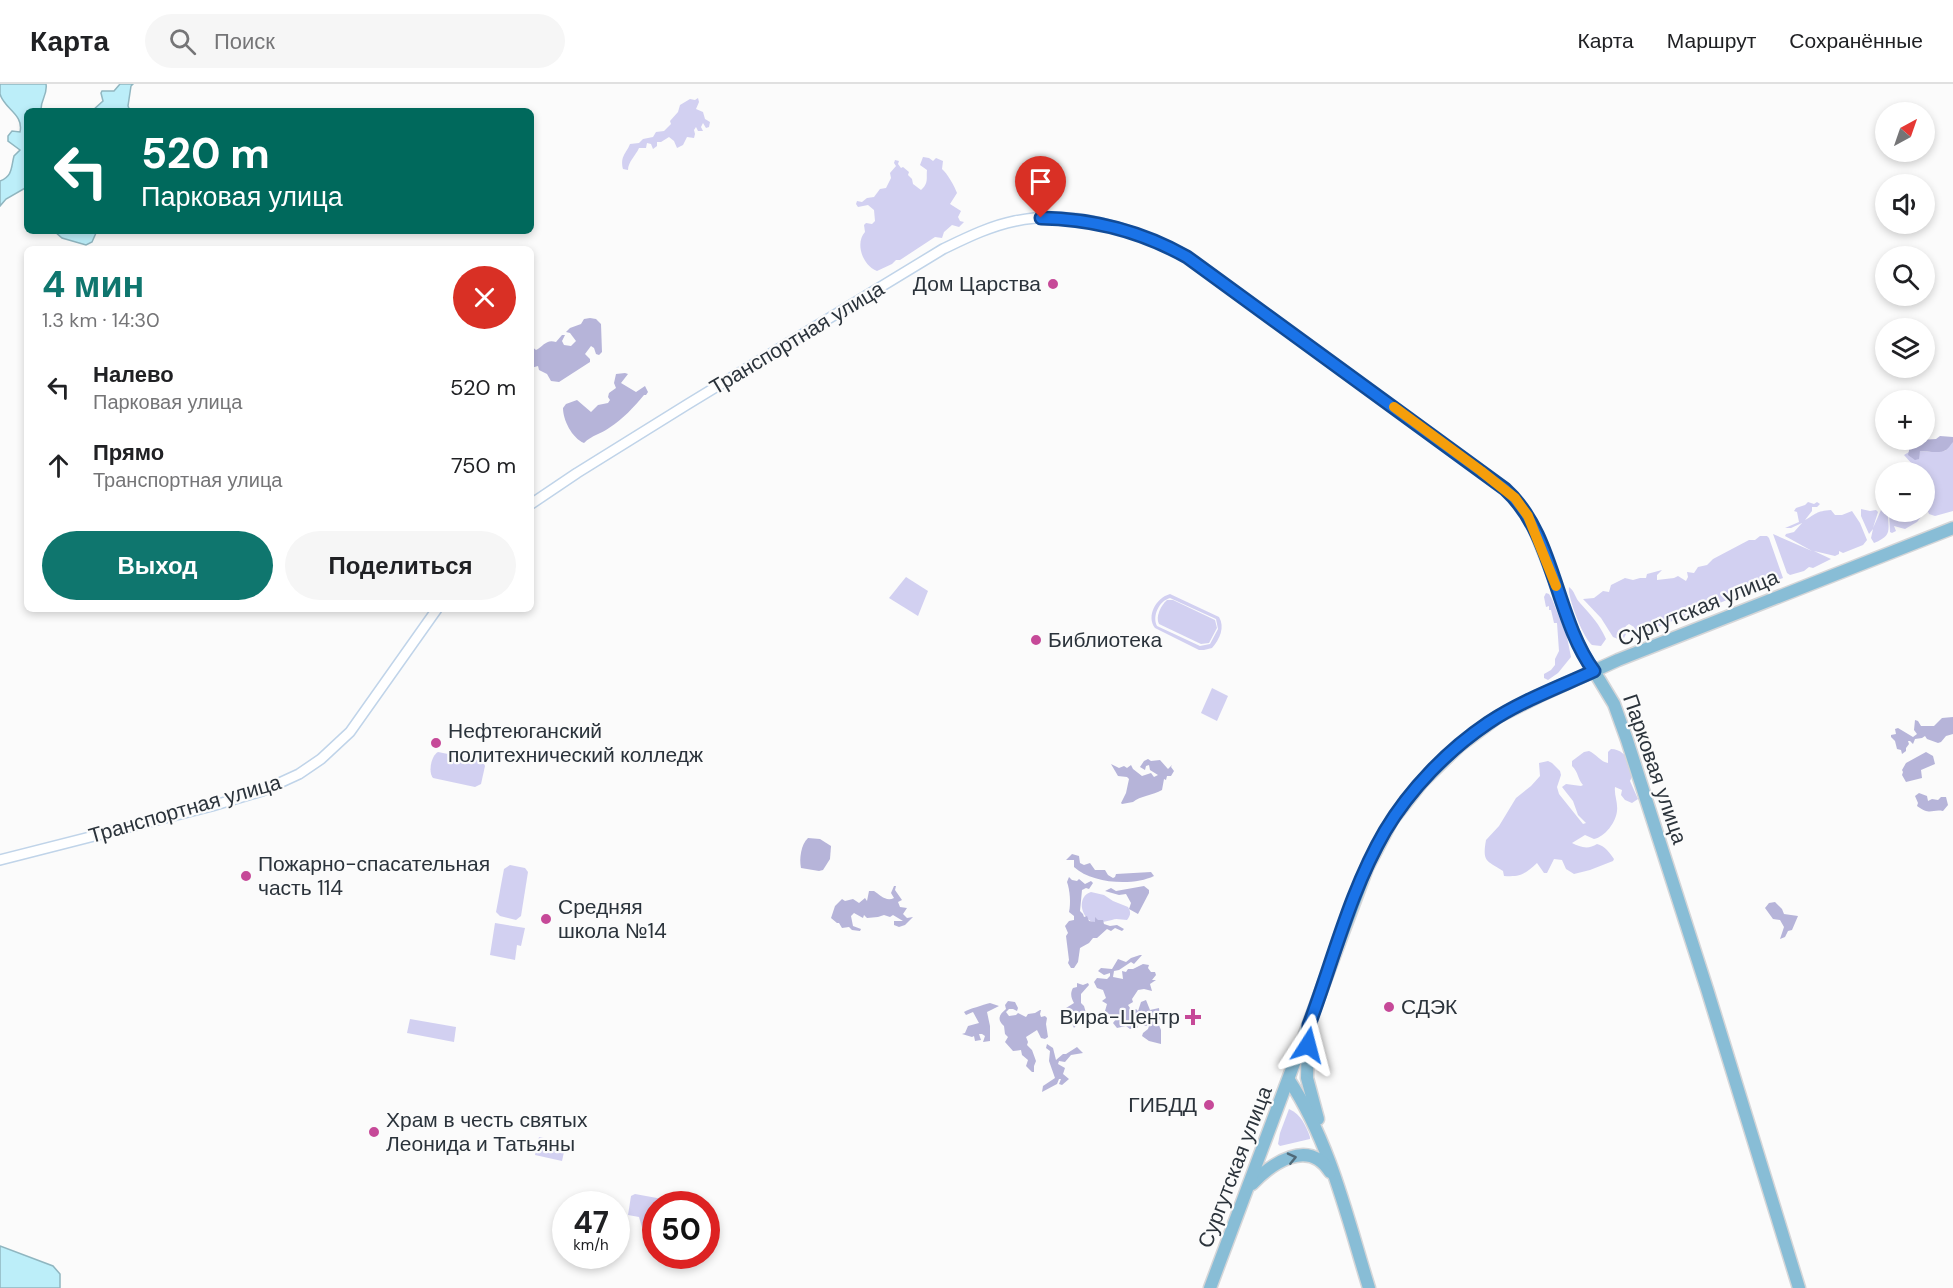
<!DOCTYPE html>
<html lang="ru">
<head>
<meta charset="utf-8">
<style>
  body { margin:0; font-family:"DM Sans",sans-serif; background:#f6f6f6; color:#202124; height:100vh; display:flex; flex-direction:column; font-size:22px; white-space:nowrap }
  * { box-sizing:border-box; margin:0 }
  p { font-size:20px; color:#757577 }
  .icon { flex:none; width:33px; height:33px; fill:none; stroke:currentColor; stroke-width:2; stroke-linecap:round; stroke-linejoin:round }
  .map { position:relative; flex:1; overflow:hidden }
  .details { position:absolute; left:24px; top:162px; width:510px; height:366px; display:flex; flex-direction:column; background:#fff; border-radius:9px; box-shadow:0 3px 9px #0003 }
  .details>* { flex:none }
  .top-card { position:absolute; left:24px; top:24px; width:510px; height:126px; border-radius:9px; box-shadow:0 3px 9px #0003; background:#00695c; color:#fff; overflow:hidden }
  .needle { width:39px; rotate:40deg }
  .tools { position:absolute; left:1875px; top:18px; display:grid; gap:12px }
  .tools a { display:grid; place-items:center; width:60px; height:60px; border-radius:50%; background:#fff; box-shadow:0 3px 9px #0003; font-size:30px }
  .speed { position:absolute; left:552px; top:1107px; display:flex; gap:12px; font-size:30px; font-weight:700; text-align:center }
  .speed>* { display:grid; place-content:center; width:78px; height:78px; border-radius:50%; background:#fff; box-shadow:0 3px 9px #0003; line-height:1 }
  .speed small { font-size:15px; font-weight:400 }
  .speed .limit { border:9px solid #d22; background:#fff; color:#111 }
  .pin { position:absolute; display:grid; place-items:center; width:51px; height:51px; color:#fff; margin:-62px -26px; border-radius:50% 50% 50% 0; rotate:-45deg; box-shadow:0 0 6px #0007 }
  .pin .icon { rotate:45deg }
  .me { position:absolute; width:66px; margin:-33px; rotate:9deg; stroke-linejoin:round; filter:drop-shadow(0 0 4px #0008) }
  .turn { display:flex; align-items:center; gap:21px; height:126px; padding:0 18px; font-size:27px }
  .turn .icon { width:78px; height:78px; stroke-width:2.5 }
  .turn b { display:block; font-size:42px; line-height:51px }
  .round { display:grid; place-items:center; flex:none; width:63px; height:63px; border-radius:32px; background:#f6f6f6 }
  .summary { display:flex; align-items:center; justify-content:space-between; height:102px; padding:0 18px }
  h1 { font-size:36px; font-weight:700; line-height:45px; color:#0f766e }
  .button { display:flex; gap:12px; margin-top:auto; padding:12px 18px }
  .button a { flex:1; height:69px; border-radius:36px; background:#0f766e; color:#fff; font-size:24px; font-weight:700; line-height:69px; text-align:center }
  .button a+a { background:#f6f6f6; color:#202124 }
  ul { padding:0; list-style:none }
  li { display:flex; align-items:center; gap:18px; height:78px; padding:0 18px }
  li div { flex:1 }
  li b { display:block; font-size:22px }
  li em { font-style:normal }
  header { display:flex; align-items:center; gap:36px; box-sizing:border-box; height:84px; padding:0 30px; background:#fff; border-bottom:2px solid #e0e0e0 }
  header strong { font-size:28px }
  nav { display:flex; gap:33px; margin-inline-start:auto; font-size:21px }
  .search { width:420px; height:54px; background:#f6f6f6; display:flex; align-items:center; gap:15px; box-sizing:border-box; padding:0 21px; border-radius:33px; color:#757577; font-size:22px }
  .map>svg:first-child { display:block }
  .green { fill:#d2d0f1; fill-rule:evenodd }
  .forest { fill:#b6b4d9 }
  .water { fill:#bceef9; stroke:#90b6c0; stroke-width:1.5 }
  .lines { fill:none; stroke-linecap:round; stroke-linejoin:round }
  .minor-casing { stroke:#c0d4e9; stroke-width:12 }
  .major-casing { stroke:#d5d6d8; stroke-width:15 }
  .minor { stroke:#fff; stroke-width:9 }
  .major { stroke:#88bdd6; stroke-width:12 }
  .oneway { stroke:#506a79 }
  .route-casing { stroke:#114b97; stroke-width:15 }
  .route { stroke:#1a73e8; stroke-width:10 }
  .slow { stroke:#f59e0b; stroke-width:10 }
  .poi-dot { fill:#c64998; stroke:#fbfbfb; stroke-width:2 }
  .labels { text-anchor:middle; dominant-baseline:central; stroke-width:4.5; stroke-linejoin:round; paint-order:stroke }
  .poi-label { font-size:21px; fill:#2b333b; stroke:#fbfbfb; text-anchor:start }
  .street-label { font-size:21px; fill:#2b333b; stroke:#fbfbfb }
</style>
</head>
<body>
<header>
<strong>Карта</strong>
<div class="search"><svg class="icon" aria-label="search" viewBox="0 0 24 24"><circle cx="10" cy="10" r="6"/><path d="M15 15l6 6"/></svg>Поиск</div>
<nav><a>Карта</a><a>Маршрут</a><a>Сохранённые</a></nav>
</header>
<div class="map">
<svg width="1953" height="1204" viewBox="0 0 1953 1204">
  <rect width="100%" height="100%" fill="#fbfbfb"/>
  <g class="green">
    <path d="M698 14 699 18 696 25 703 28 705 35 710 38 709 43 706 44 703 39 701 43 703 47H698L696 43 694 46 695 50 694 54 687 53 683 61 677 64 674 57 669 53 661 58H657V62L653 65 651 60 647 59 646 64H639C636 71 628 78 628 86L623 85C620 72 626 70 630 60L639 59 643 55 653 53 656 48 664 47 671 40 670 37 678 28 680 21 690 15 695 16Z"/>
    <path d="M923 73 929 74 933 77 936 74 943 77 942 85C947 89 955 103 957 109L950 120 961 127 958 133 960 137 964 138 959 143 952 141 944 148 942 154 935 153 900 176H896L892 180 877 187C862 181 855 159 865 148L864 141 866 139 872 140 875 137 874 126 868 121 858 123 856 120 857 117 862 118 867 114 874 113 880 105 886 104 891 94 890 89 896 82 894 79 895 76 899 77 898 80 901 84 903 83 909 88 908 91 912 95 913 100 921 106C929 99 926 94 927 86L920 81Z"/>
    <path d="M1951 358H1953V427L1935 432 1929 430 1925 420 1924 388H1916L1910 385 1913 381 1904 371 1909 368 1911 372 1918 371 1920 367C1929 368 1936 368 1945 367Z"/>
    <path d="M1808 418 1814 420 1817 418 1820 420 1817 423H1812V427L1805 436C1816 430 1816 427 1831 426L1835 431H1842L1852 427 1860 439 1867 456 1863 461 1843 469 1839 467V470L1835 472 1814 467 1831 475 1813 484 1809 483 1804 487 1790 491 1787 489 1773 450 1812 467 1785 452 1786 450 1794 448 1802 439 1791 444H1785L1799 438 1797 428 1794 427 1796 424 1805 421Z"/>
    <path d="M1885 421 1886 428 1888 429C1888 446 1893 451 1874 459L1871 454 1873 445 1869 450 1861 432V425L1870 427 1876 426 1878 428 1873 444 1881 426Z"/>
    <path d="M1889 428H1919L1921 433 1917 438 1905 445 1894 442 1896 447 1892 449 1890 448Z"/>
    <path d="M1760 452H1767L1769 454 1783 494 1747 507 1745 511C1737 511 1718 519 1711 524H1708L1696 529H1691L1642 550 1636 551 1634 543 1629 540 1626 542 1623 547 1626 550 1624 554 1620 552 1618 555 1613 553 1601 534 1583 515 1594 514 1603 507 1609 508 1611 501 1625 494 1633 496 1640 494H1646L1647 490 1662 486 1657 491V496L1674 494 1678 492 1686 497 1688 493 1687 488 1694 489 1698 483 1707 481 1713 475 1749 456H1755Z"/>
    <path d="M906 493 928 507 918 532 889 514Z"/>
    <path d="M1569 503C1575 507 1575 514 1580 519 1591 531 1600 541 1606 555L1601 562 1592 561C1583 554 1567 512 1569 503Z"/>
    <path d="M1546 509 1549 510 1552 515 1567 553 1571 573 1558 589 1548 596 1544 594V590L1551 586 1555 581V575L1559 567 1557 539H1554L1551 526H1549V522L1546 523 1544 513Z"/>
    <path d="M1170 510 1219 533C1225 543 1220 555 1212 564L1204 566H1199L1155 544C1146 532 1156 514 1170 510ZM1170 514 1216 535 1218 545 1210 560 1200 562 1157 542C1152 532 1159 517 1170 514Z"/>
    <path d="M1167 516H1173L1215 536 1217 544 1209 559 1201 560 1159 540C1155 533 1161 521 1167 516Z"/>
    <path d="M1212 604 1228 612 1217 637 1201 629Z"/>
    <path d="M1611 665C1626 665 1637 684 1630 697L1638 715 1632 719 1625 716 1621 711 1622 706 1615 703C1614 711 1618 718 1617 727 1616 738 1605 753 1594 755L1585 751 1572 759C1580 763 1588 766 1597 760 1605 762 1610 769 1614 775L1613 777 1590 786 1574 790 1566 785 1562 776 1554 775 1547 789H1544L1537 779C1524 791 1520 793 1504 792L1503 787C1487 776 1482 779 1486 756L1499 742 1516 714 1531 702 1540 692 1539 679 1548 677 1552 679 1560 687 1561 691 1557 703 1559 710 1583 740 1586 739 1578 731 1573 717 1562 703 1566 700 1581 702 1583 701C1577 694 1579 689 1572 682V677L1584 668 1589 667C1596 670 1601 678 1608 679V668Z"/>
    <path d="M438 668 483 677 485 682 481 700 475 703 433 694C428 688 431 672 438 668Z"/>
    <path d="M510 781 525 784 528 788 521 832 516 836 500 832 496 828 504 785Z"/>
    <path d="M1091 808 1104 811 1113 817 1128 823C1131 828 1131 831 1127 836 1122 836 1116 834 1112 836 1106 837 1100 840 1093 838 1080 833 1077 812 1091 808Z"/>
    <path d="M495 839 525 844 521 862 517 861 515 876 490 871Z"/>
    <path d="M410 935 456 943 454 958 407 949Z"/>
    <path d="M1289 1025C1301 1030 1306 1042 1310 1053V1055L1280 1062 1278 1060 1280 1049Z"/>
    <path d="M539 1053 566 1059 562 1077 535 1071Z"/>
    <path d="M635 1110 690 1120H656L655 1142 643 1147 639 1133 628 1131 631 1112Z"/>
  </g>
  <g class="forest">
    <path d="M590 234 596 235 601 240 602 268 599 271 596 270 594 264 591 262 585 270 590 275V278L559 298 551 297 547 290 539 286 538 282 531 284V280L534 277 531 273V262L536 266C544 262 546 255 556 258L562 251H565L562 257 564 261 571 262 576 257 570 249 566 248 570 244 581 240 584 235Z"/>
    <path d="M625 289 628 290 621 299 636 308 645 302 648 308 646 311H644C634 323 623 335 609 344 601 350 592 351 584 359 572 354 563 336 563 324L566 320 577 316 591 328 598 321 608 319 610 316 608 313 609 309 616 304 614 299 616 290Z"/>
    <path d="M1940 352 1953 353V358C1950 361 1949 364 1946 366 1940 370 1927 367 1920 367L1919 375 1915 376 1908 371 1910 362 1920 356 1936 355Z"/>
    <path d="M1953 633V650L1946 652 1941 658 1938 659 1927 655 1925 652 1922 654 1915 655 1913 660 1910 657H1908L1909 660 1906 664V667L1902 670 1901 666 1897 665 1895 657 1891 653V651L1896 650 1895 645 1898 644 1913 653 1917 650 1914 646 1915 636 1918 637 1921 642H1934L1942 634Z"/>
    <path d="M1926 668 1933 672 1935 680 1921 686 1922 694 1906 698 1902 691 1903 688 1902 686 1906 679Z"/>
    <path d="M1148 675 1151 677 1160 676 1168 685 1172 681 1171 683 1174 687 1171 692H1167L1166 696 1164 695 1162 706C1153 711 1140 712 1133 718L1122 720 1121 719 1126 709 1129 695 1127 693 1118 692 1111 680 1119 684 1124 682 1127 684 1131 681 1133 685 1142 692 1151 689 1154 693 1158 691 1150 686 1149 681 1146 682 1145 686 1140 683 1144 677Z"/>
    <path d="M1919 709 1927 712 1928 717 1932 715 1938 716 1941 713H1946L1948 721 1943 727C1931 725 1931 732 1917 722L1918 719 1915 712Z"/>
    <path d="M808 754 820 755 831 762 830 775 823 786 819 787 801 784C799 775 801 760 808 754Z"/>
    <path d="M1072 770 1079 772 1080 779 1084 781 1090 779 1095 786H1105L1108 791 1113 794 1115 793 1116 790 1151 788 1154 792C1134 802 1092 800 1074 783V776H1066Z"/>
    <path d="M1069 793 1072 796 1077 797 1079 795 1085 800 1091 797 1093 799 1089 805 1086 804 1082 806 1080 827 1083 830 1084 833 1087 832 1089 837 1095 838V833L1098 836H1103L1104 840 1110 842 1117 841 1124 845 1122 847 1115 844 1111 847 1107 845 1097 854H1093L1089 859 1080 864 1078 878 1074 884H1071L1068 879 1069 876 1066 852 1068 849 1065 842 1069 837 1074 836V832L1069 828C1071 820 1070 806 1067 798Z"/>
    <path d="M894 802H896L895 806 902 816 898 818 900 823 907 824 903 830 907 834 913 833 905 841 899 843 894 841V837H903L893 831 890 833 884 831 878 833 867 834 864 831 863 834 854 829 851 832 853 842 861 845 860 847 852 846 849 843 842 844 839 839H837L831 834 835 822 842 815 845 817 853 815 859 819 865 814 867 817 869 807H874C880 811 886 818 894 814L891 809Z"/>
    <path d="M1144 802 1149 806V809L1138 830 1129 825 1131 819 1126 810 1119 811 1105 807 1111 804 1116 807Z"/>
    <path d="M1775 818 1782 825 1784 830 1798 832 1792 846 1788 847 1785 853 1780 855 1784 843 1780 836 1773 835 1765 824 1769 819Z"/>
    <path d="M1140 871H1142L1134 880 1131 878 1119 886 1114 887 1113 893 1123 895 1122 887 1126 888 1128 885H1133L1143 880 1149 881 1148 884 1151 888H1155L1156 891 1152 896H1156L1150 900 1152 907 1144 905 1138 906 1132 915 1133 918 1128 921 1132 927 1136 925 1138 927 1141 918 1146 916 1150 926 1159 924 1160 934 1158 939 1161 946V960L1149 957 1142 952 1143 949 1148 945 1149 942H1143L1139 939V934L1135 938 1138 943 1137 944 1130 945 1126 942 1117 944 1113 939 1116 935 1115 931 1111 932 1105 927 1107 920 1102 917 1106 914 1103 906 1097 904 1094 898 1097 894 1107 895 1110 892V889L1104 891 1098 887 1101 884 1112 885 1118 875 1126 878 1131 874Z"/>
    <path d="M1077 899 1083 901 1088 899 1089 901 1081 910V919L1084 922 1086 929 1074 944 1069 933 1070 930 1066 924 1074 919C1071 914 1070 909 1073 904L1077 903Z"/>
    <path d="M1008 917 1015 918 1018 924 1017 927 1013 925H1009L1006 928 1009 932 1016 931 1018 929 1026 933 1028 930 1035 929 1040 926H1041L1040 930 1041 933 1045 932 1047 934 1046 940 1048 953 1045 955 1041 954 1037 946 1026 953 1028 958 1027 961 1032 966 1036 977 1034 982V988H1032L1026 982 1028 976 1022 971 1021 966 1013 967 1005 958 1008 953 1005 950 1004 942C996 935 1000 930 1006 925L1005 921Z"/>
    <path d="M990 919 999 922 987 928 990 942V957L983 958 985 952 982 950H979L981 956 975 957 974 952 972 953 962 950 965 949 968 942 979 939 973 928 966 931 964 928C969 925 983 921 990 919Z"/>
    <path d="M1047 960 1053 964 1056 976 1063 970H1066L1077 963 1083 969 1071 971 1065 978 1059 977 1058 980 1065 984 1063 990 1069 995 1062 1001 1059 1000 1061 995H1059L1057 1000 1042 1008 1043 1002 1055 994 1049 977 1050 967 1046 964Z"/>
  </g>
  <g class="water">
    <path d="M0 0H46C48 11 40 16 41 27H27V103L6 115 0 122V97C13 92 11 83 14 72L20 66 8 57V52L12 47 20 48C24 30 4 25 0 10 0 7 0 3 0 0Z"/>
    <path d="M120 0H133L131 2 128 22 130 27H92L103 17 101 9 102 7H114Z"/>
    <path d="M54 147H94L96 149 92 158 86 161 62 154Z"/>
    <path d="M0 1162 53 1182 60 1190V1204H0Z"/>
  </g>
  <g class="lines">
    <defs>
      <g id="minor">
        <path d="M531 420 577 389 688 320 943 165C966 154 990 142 1015 137 1074 125 1136 144 1187 173L1505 405 1515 414 1528 432 1578 558 1594 587"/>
        <path d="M0 776 212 722 262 707 299 690 321 675 350 648 437 525"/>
      </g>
      <g id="major">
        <path d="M1594 587 1614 620 1627 656 1707 905 1799 1204"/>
        <path d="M1308 955 1307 994 1318 1035"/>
        <path d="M1289 996C1330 1058 1347 1133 1369 1204"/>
        <path d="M1252 1100C1271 1080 1309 1053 1330 1088"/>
        <path d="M1210 1204 1367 784 1392 736 1422 698 1459 662 1499 632 1539 612 1618 576 1953 444"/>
      </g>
    </defs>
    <use href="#minor" class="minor-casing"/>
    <use href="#major" class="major-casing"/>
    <use href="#minor" class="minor"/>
    <use href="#major" class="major"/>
  </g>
  <defs><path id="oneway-chevron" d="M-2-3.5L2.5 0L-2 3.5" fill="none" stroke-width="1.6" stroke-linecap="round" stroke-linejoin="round" transform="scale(1.5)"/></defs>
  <use class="oneway" href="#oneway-chevron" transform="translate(1292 1074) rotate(-13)"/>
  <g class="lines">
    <defs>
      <path id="route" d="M1041 134C1094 135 1141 147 1187 173L1505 405C1555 450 1555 534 1594 587 1559 603 1521 617 1488 639 1448 666 1410 705 1385 747 1350 807 1333 877 1309 941L1308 961"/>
    </defs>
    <use href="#route" class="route-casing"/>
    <use href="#route" class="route"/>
    <path class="slow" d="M1394 323 1481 387 1515 414 1528 432 1556 502"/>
  </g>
  <g class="poi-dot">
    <circle cx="1053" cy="200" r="6"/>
    <circle cx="1036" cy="556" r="6"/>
    <circle cx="436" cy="659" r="6"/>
    <circle cx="246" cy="792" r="6"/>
    <circle cx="546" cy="835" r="6"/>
    <circle cx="1389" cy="923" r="6"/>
    <path d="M1190 924h6v6h6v6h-6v6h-6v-6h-6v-6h6z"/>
    <circle cx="1209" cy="1021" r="6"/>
    <circle cx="374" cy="1048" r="6"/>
  </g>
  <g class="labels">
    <g class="poi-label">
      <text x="1041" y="200" text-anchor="end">Дом Царства</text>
      <text x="1048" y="556">Библиотека</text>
      <text x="448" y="647">Нефтеюганский<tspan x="448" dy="24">политехнический колледж</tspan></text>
      <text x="258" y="780">Пожарно-спасательная<tspan x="258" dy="24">часть 114</tspan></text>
      <text x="558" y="823">Средняя<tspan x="558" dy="24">школа №14</tspan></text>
      <text x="1401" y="923">СДЭК</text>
      <text x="1180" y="933" text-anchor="end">Вира-Центр</text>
      <text x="1197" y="1021" text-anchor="end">ГИБДД</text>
      <text x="386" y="1036">Храм в честь святых<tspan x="386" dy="24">Леонида и Татьяны</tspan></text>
    </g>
    <g class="street-label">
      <text transform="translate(797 254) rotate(-31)">Транспортная улица</text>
      <text transform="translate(1698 524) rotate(-22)">Сургутская улица</text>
      <text transform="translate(1655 685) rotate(71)">Парковая улица</text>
      <text transform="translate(185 725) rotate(-16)">Транспортная улица</text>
      <text transform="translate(1235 1083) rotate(-69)">Сургутская улица</text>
    </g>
  </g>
</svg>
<div class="tools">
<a><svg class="needle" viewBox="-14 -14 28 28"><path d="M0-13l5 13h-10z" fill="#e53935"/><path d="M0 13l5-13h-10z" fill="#757577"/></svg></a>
<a><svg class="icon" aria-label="sound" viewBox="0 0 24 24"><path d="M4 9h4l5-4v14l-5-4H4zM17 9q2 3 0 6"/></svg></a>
<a><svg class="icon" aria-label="search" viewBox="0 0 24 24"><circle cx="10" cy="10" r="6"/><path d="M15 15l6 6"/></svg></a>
<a><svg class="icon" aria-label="layers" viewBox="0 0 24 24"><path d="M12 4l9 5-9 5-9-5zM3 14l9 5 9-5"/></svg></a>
<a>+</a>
<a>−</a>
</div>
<div class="speed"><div>47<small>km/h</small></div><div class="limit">50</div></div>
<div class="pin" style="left:1041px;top:134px;background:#d93025"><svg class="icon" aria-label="arrive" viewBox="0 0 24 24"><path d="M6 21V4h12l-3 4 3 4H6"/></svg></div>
<svg class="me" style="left:1308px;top:961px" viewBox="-20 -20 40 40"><path d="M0-17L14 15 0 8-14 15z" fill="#1a73e8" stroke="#fff" stroke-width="4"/></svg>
<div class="top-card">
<div class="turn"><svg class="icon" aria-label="left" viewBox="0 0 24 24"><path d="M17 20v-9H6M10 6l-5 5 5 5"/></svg><div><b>520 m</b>Парковая улица</div></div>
</div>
<section class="details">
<div class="summary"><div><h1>4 мин</h1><p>1.3 km · 14:30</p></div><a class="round" style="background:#d93025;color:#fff"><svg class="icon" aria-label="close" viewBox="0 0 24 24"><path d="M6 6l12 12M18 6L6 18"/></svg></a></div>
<ul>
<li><svg class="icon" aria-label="left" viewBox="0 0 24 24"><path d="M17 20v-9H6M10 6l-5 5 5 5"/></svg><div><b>Налево</b><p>Парковая улица</p></div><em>520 m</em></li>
<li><svg class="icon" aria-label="ahead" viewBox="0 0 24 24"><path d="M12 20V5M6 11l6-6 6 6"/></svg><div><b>Прямо</b><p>Транспортная улица</p></div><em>750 m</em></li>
</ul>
<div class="button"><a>Выход</a><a>Поделиться</a></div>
</section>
</div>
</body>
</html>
